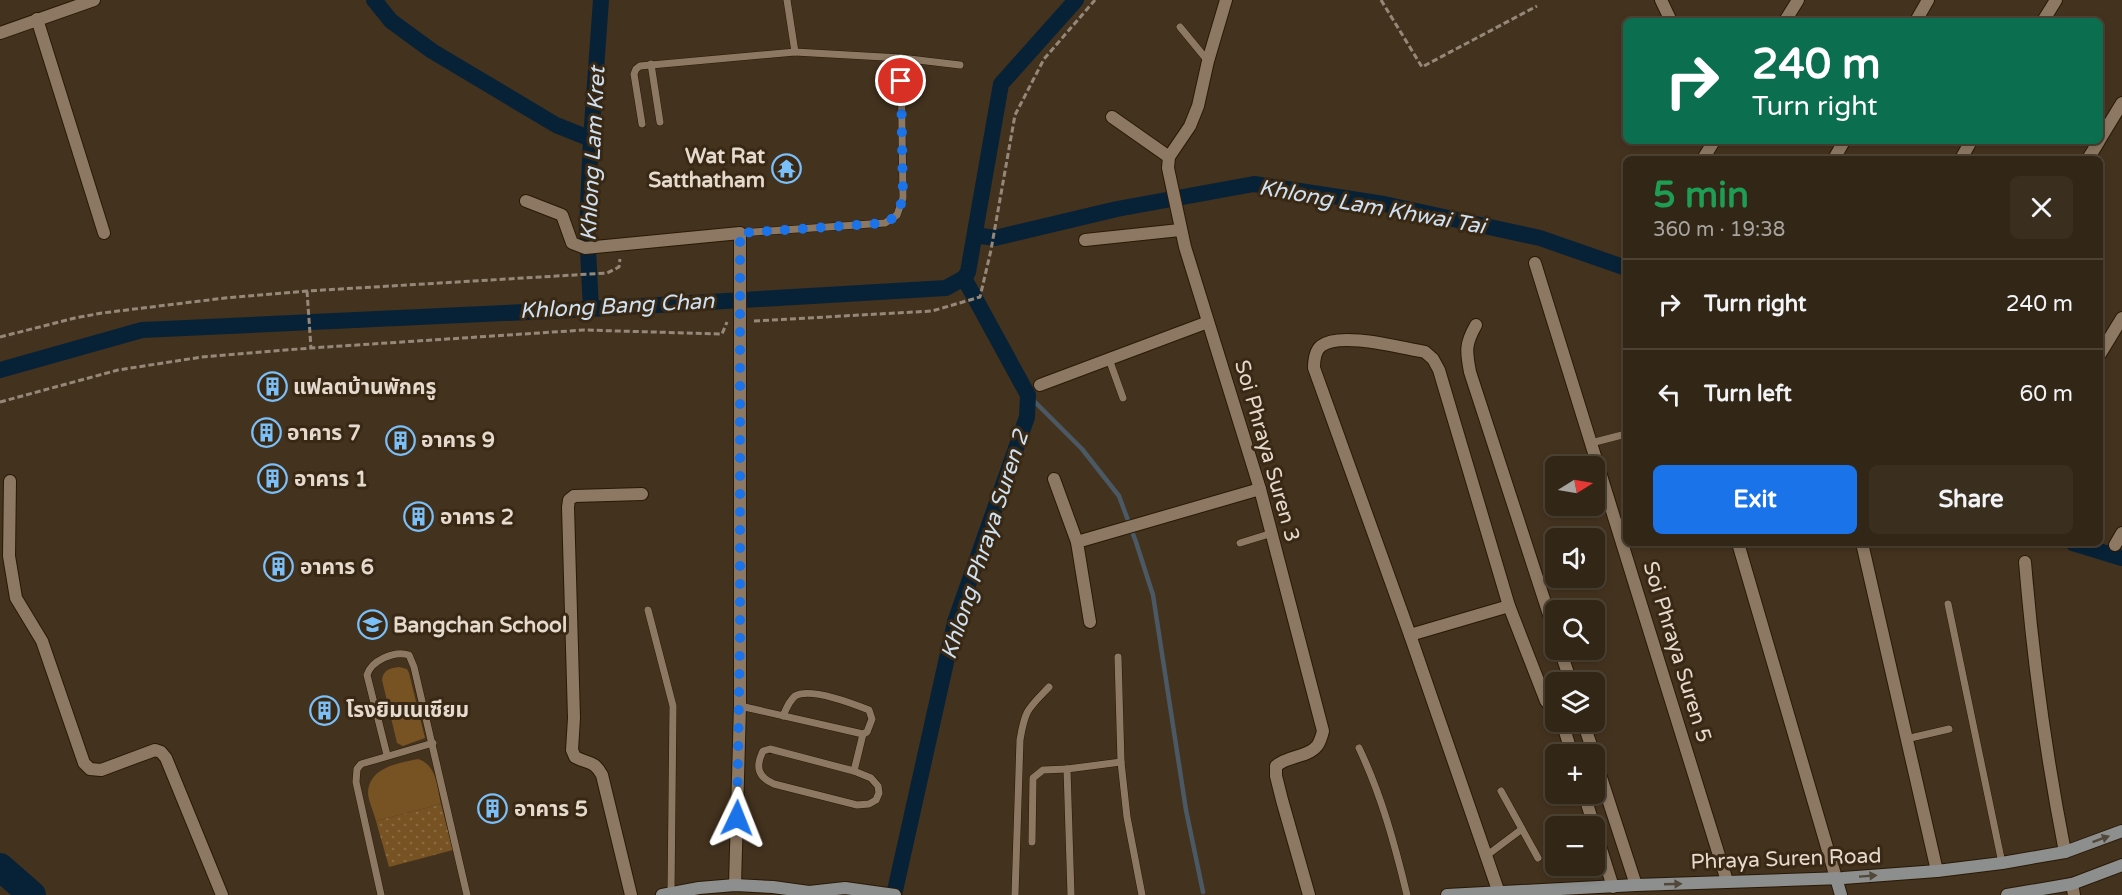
<!DOCTYPE html>
<html lang="en">
<head>
<meta charset="utf-8">
<style>
  body { margin:0; font-family:"Varela Round","Noto Sans Thai",sans-serif; background:#3a2e1f; color:#f1f3f6; height:100vh; display:flex; flex-direction:column; font-size:22px; white-space:nowrap }
  * { box-sizing:border-box; margin:0 }
  p { font-size:20px; color:#a8a5a1 }
  .icon { flex:none; width:33px; height:33px; fill:none; stroke:currentColor; stroke-width:2; stroke-linecap:round; stroke-linejoin:round }
  .map { position:relative; flex:1; overflow:hidden }
  .panel { position:absolute; left:1623px; top:156px; width:480px; height:390px; display:flex; flex-direction:column; background:#322616; border-radius:9px; box-shadow:0 3px 9px #0003,0 0 0 2px #4d4335 }
  .panel>* { flex:none }
  .guide { position:absolute; left:1623px; top:18px; width:480px; height:126px; border-radius:9px; box-shadow:0 3px 9px #0003,0 0 0 2px #4d4335; background:#0b6e4f; color:#fff; overflow:hidden }
  .needle { width:39px; rotate:79deg }
  .buttons { position:absolute; left:1545px; top:456px; display:grid; gap:12px }
  .buttons a { display:grid; place-items:center; width:60px; height:60px; border-radius:9px; background:#322616; box-shadow:0 3px 9px #0003,0 0 0 2px #4d4335; font-size:30px }
  .pin { position:absolute; display:grid; place-items:center; width:51px; height:51px; color:#fff; margin:-26px; border:3px solid #fff; border-radius:50%; box-shadow:0 2px 6px #0007 }
  .me { position:absolute; width:66px; margin:-33px; rotate:2deg; stroke-linejoin:round; filter:drop-shadow(0 0 4px #0008) }
  .turn { display:flex; align-items:center; gap:21px; height:126px; padding:0 30px; font-size:27px }
  .turn .icon { width:78px; height:78px; stroke-width:2.5 }
  .turn b { display:block; font-size:42px; line-height:51px }
  .round { display:grid; place-items:center; flex:none; width:63px; height:63px; border-radius:9px; background:#3a2e1f }
  .summary { display:flex; align-items:center; justify-content:space-between; height:102px; padding:0 30px }
  h1 { font-size:36px; font-weight:800; line-height:45px; color:#1e9e55 }
  .cta { display:flex; gap:12px; margin-top:auto; padding:12px 30px }
  .cta a { flex:1; height:69px; border-radius:9px; background:#1a73e8; color:#fff; font-size:24px; font-weight:800; line-height:69px; text-align:center }
  .cta a+a { background:#3a2e1f; color:#f1f3f6 }
  ul { padding:0; list-style:none }
  li { display:flex; align-items:center; gap:18px; height:90px; padding:0 30px; border-top:2px solid #4d4335 }
  li div { flex:1 }
  li b { display:block; font-size:22px }
  li em { font-style:normal }
  .map>svg:first-child { display:block }
  .green { fill:#775222 }
  .garden { fill:url(#garden-dots) }
  .lines { fill:none; stroke-linecap:round; stroke-linejoin:round }
  .stream { stroke:#4a5964; stroke-width:4.5 }
  .canal { stroke:#072237; stroke-width:16 }
  .river { stroke:#072237; stroke-width:28 }
  .lane-casing { stroke:#291906; stroke-width:8 }
  .street-casing { stroke:#291906; stroke-width:14 }
  .secondary-casing { stroke:#291906; stroke-width:14 }
  .path { stroke:#968878; stroke-width:3; stroke-dasharray:6 3; stroke-linecap:butt }
  .lane { stroke:#8d7963; stroke-width:7 }
  .street { stroke:#8d7963; stroke-width:12 }
  .secondary { stroke:#8c8f8e; stroke-width:12 }
  .street-bridge-casing { stroke:#291906; stroke-width:14; stroke-linecap:butt }
  .street-bridge { stroke:#8d7963; stroke-width:12 }
  .oneway { fill:#524739 }
  .route { stroke:#1a73e8; stroke-width:10; stroke-dasharray:0 18 }
  .labels { text-anchor:middle; dominant-baseline:central; stroke-width:6; stroke-linejoin:round; paint-order:stroke }
  .poi-label { font-size:21px; font-weight:bold; fill:#e5dace; stroke:#392814; text-anchor:start }
  .street-label { font-size:21px; fill:#e5dace; stroke:#392814 }
  .water-label { font-size:22px; font-style:italic; fill:#cee1f3; stroke:#392814 }
</style>
</head>
<body>
<div class="map">
<svg width="2122" height="895" viewBox="0 0 2122 895">
  <defs>
    <pattern id="garden-dots" width="8" height="8" patternUnits="userSpaceOnUse" patternTransform="scale(1.5)"><rect width="8" height="8" fill="#775222"/><path d="M2 2h.1M6 6h.1" fill="none" stroke="#8a6a41" stroke-width="1.8" stroke-linecap="round"/></pattern>
  </defs>
  <rect width="100%" height="100%" fill="#43321e"/>
  <g class="green">
    <path d="M399 667 407 669 409 673 425 738 403 746 397 743 382 680C383 670 390 668 399 667Z"/>
    <path d="M418 759C437 765 437 787 441 804L376 821C374 813 369 802 368 794 368 767 399 763 418 759Z"/>
  </g>
  <path class="garden" d="M441 804 453 850 389 867 376 821Z"/>
  <g class="lines">
    <path class="stream" d="M1028 395 1082 449 1119 496 1136 542 1153 595 1186 810 1203 892"/>
    <g class="canal">
      <path d="M374 0 391 21 432 51 556 125 591 139"/>
      <path d="M975 235 995 238 1117 209 1254 184 1384 204 1540 238 1626 268"/>
      <path d="M591 309 587 230 591 139 601 0"/>
      <path d="M0 370 142 330 591 309 946 288 964 278 968 272 1001 84 1076 0"/>
      <path d="M2073 543 2122 558"/>
      <path d="M894 895 955 622 1027 417 1028 395 964 278"/>
    </g>
    <path class="river" d="M0 867 32 895"/>
    <defs>
      <g id="lane">
        <path d="M787 0 795 52 901 58 960 65"/>
        <path d="M1180 27 1208 61"/>
        <path d="M651 64 660 122"/>
        <path d="M642 124 634 74 636 69 640 66 795 52"/>
        <path d="M740 233 885 223 897 215 903 198 901 58"/>
        <path d="M1109 359 1123 398"/>
        <path d="M1591 443 1626 434"/>
        <path d="M1240 543 1272 533"/>
        <path d="M1948 604 2002 863"/>
        <path d="M648 610 673 706 671 893"/>
        <path d="M1118 657 1121 762 1127 817 1142 895"/>
        <path d="M740 706 863 734 867 732 872 719 869 710C854 704 810 687 795 696 789 701 786 709 783 716"/>
        <path d="M1906 739 1949 729"/>
        <path d="M1359 748C1381 794 1395 845 1407 895"/>
        <path d="M770 749 854 771 871 778 878 786 879 793 876 800 869 804 857 805 774 784C758 777 755 767 763 751Z"/>
        <path d="M387 755 367 675C371 661 394 650 409 655L414 667 467 895"/>
        <path d="M854 771 863 734"/>
        <path d="M1501 791 1538 858"/>
        <path d="M1032 842 1033 778 1043 770 1067 769"/>
        <path d="M1486 856 1522 829"/>
        <path d="M381 895 356 782 357 769 361 764 433 743"/>
        <path d="M1015 895 1020 740C1025 709 1028 709 1049 687"/>
        <path d="M1071 895 1067 769 1121 762"/>
      </g>
      <g id="street">
        <path d="M1226 0 1208 61 1198 106 1190 126 1169 157 1168 168 1185 247 1260 489 1323 731C1322 735 1320 742 1317 746 1307 758 1288 755 1276 766V776L1282 800 1309 895"/>
        <path d="M1661 0 1671 21"/>
        <path d="M37 19 104 233"/>
        <path d="M1785 21 1798 0"/>
        <path d="M1916 21 1928 0"/>
        <path d="M2043 21 2056 0"/>
        <path d="M0 33 94 0"/>
        <path d="M1112 117 1169 157"/>
        <path d="M2100 139 2122 103"/>
        <path d="M1703 159 1714 141"/>
        <path d="M1834 159 1844 141"/>
        <path d="M1961 159 1971 141"/>
        <path d="M2088 159 2099 141"/>
        <path d="M526 201 562 215 572 243 585 248 740 233V264"/>
        <path d="M1085 240 1180 230"/>
        <path d="M1535 263 1727 881"/>
        <path d="M1476 325C1465 344 1466 351 1470 372L1556 636"/>
        <path d="M2100 354 2122 318"/>
        <path d="M1040 385 1208 322"/>
        <path d="M1054 479 1077 542"/>
        <path d="M10 481 9 556 16 598 42 641 84 763 90 769 101 770 155 750 161 752 166 758 222 895"/>
        <path d="M1738 543 1836 878"/>
        <path d="M1862 543 1937 871"/>
        <path d="M2115 545 2122 533"/>
        <path d="M2025 562C2033 660 2046 755 2065 852"/>
        <path d="M1090 622 1077 542 1260 489"/>
        <path d="M1410 635 1509 606"/>
        <path d="M1560 650 1571 682"/>
        <path d="M1562 722 1572 754"/>
        <path d="M1583 722 1594 754"/>
        <path d="M1594 756 1636 885"/>
        <path d="M1584 794 1594 826"/>
        <path d="M1594 827 1613 887"/>
        <path d="M2072 884 2074 895"/>
        <path d="M735 885 740 706V342"/>
        <path d="M1499 893 1410 635 1314 368C1314 360 1315 351 1321 346 1340 331 1401 348 1425 352L1433 359 1439 370 1509 606 1546 701 1556 713"/>
        <path d="M631 895 602 775C594 760 588 764 575 757L572 750 574 718 568 507 569 500 574 496 642 494"/>
      </g>
      <g id="secondary">
        <path d="M1836 878 1841 895"/>
        <path d="M662 895 699 888 735 885 773 887 809 892 845 888 895 895"/>
        <path d="M1447 895 1636 885 1843 878 1937 871 2002 863 2065 852 2122 831"/>
        <path d="M2007 895 2072 884 2122 865"/>
      </g>
    </defs>
    <use href="#lane" class="lane-casing"/>
    <use href="#street" class="street-casing"/>
    <use href="#secondary" class="secondary-casing"/>
    <g class="path">
      <path d="M1381 0 1422 67 1537 6"/>
      <path d="M307 291 311 348"/>
      <path d="M754 321 932 311 980 297 991 250 1015 115 1044 59 1095 0"/>
      <path d="M0 337 75 318 102 313 225 298 307 291 607 273 619 267 620 259"/>
      <path d="M0 402 118 370 202 357 311 348 584 330 722 334 727 322"/>
    </g>
    <use href="#lane" class="lane"/>
    <use href="#street" class="street"/>
    <use href="#secondary" class="secondary"/>
    <defs>
      <path id="street-bridge" d="M740 264V342"/>
    </defs>
    <use href="#street-bridge" class="street-bridge-casing"/>
    <use href="#street-bridge" class="street-bridge"/>
  </g>
  <defs><path id="oneway-solid" d="M-6-.8H1V-3.2L6.5 0L1 3.2V.8H-6Z" transform="scale(1.5)"/></defs>
  <g class="oneway">
    <use href="#oneway-solid" transform="translate(2101 839) rotate(-20)"/>
    <use href="#oneway-solid" transform="translate(1868 876) rotate(-4)"/>
    <use href="#oneway-solid" transform="translate(1673 884) rotate(-2)"/>
  </g>
  <g class="lines">
    <path class="route" d="M737 818 740 637V233L885 223C897 217 899 210 903 198L901 81"/>
  </g>
  <defs>
    <symbol id="temple-ring" viewBox="-11 -11 22 22"><circle r="9.5" fill="#392814" stroke="#7abff8" stroke-width="1.5"/><path d="M0-6L5-2H3V0L6.5 2.5H4V6H1.5V3h-3V6H-4V2.5H-6.5L-3 0V-2H-5Z" fill="#7abff8"/></symbol>
    <symbol id="building-ring" viewBox="-11 -11 22 22"><circle r="9.5" fill="#392814" stroke="#7abff8" stroke-width="1.5"/><path d="M-4-6H4V6H1V3H-1V6H-4ZM-2.5-4.3h1.7v1.8h-1.7ZM.8-4.3h1.7v1.8H.8ZM-2.5-1h1.7V.8h-1.7ZM.8-1h1.7V.8H.8Z" fill="#7abff8"/></symbol>
    <symbol id="school-ring" viewBox="-11 -11 22 22"><circle r="9.5" fill="#392814" stroke="#7abff8" stroke-width="1.5"/><path d="M0-5L7-2L0 1L-7-2ZM-4 1L0 2.5L4 1V4Q0 6-4 4Z" fill="#7abff8"/></symbol>
  </defs>
  <g fill-rule="evenodd">
    <use href="#temple-ring" x="770" y="152" width="33" height="33"/>
    <use href="#building-ring" x="256" y="370" width="33" height="33"/>
    <use href="#building-ring" x="250" y="416" width="33" height="33"/>
    <use href="#building-ring" x="384" y="424" width="33" height="33"/>
    <use href="#building-ring" x="256" y="462" width="33" height="33"/>
    <use href="#building-ring" x="402" y="500" width="33" height="33"/>
    <use href="#building-ring" x="262" y="550" width="33" height="33"/>
    <use href="#school-ring" x="356" y="608" width="33" height="33"/>
    <use href="#building-ring" x="308" y="694" width="33" height="33"/>
    <use href="#building-ring" x="476" y="792" width="33" height="33"/>
  </g>
  <g class="labels">
    <g class="poi-label">
      <text x="765" y="156" text-anchor="end">Wat Rat<tspan x="765" dy="24">Satthatham</tspan></text>
      <text x="293" y="387">แฟลตบ้านพักครู</text>
      <text x="287" y="433">อาคาร 7</text>
      <text x="421" y="440">อาคาร 9</text>
      <text x="294" y="479">อาคาร 1</text>
      <text x="440" y="517">อาคาร 2</text>
      <text x="300" y="567">อาคาร 6</text>
      <text x="393" y="625">Bangchan School</text>
      <text x="346" y="710">โรงยิมเนเซียม</text>
      <text x="514" y="809">อาคาร 5</text>
    </g>
    <g class="street-label">
      <text transform="translate(1267 451) rotate(74)">Soi Phraya Suren 3</text>
      <text transform="translate(1677 652) rotate(73)">Soi Phraya Suren 5</text>
      <text transform="translate(1786 859) rotate(-2)">Phraya Suren Road</text>
    </g>
    <g class="water-label">
      <text transform="translate(593 154) rotate(-87)">Khlong Lam Kret</text>
      <text transform="translate(1372 207) rotate(10)">Khlong Lam Khwai Tai</text>
      <text transform="translate(617 306) rotate(-3)">Khlong Bang Chan</text>
      <text transform="translate(985 545) rotate(-72)">Khlong Phraya Suren 2</text>
    </g>
  </g>
</svg>
<div class="buttons">
<a><svg class="needle" viewBox="-14 -14 28 28"><path d="M0-13l5 13h-10z" fill="#e53935"/><path d="M0 13l5-13h-10z" fill="#a8a5a1"/></svg></a>
<a><svg class="icon" aria-label="sound" viewBox="0 0 24 24"><path d="M4 9h4l5-4v14l-5-4H4zM17 9q2 3 0 6"/></svg></a>
<a><svg class="icon" aria-label="search" viewBox="0 0 24 24"><circle cx="10" cy="10" r="6"/><path d="M15 15l6 6"/></svg></a>
<a><svg class="icon" aria-label="layers" viewBox="0 0 24 24"><path d="M12 4l9 5-9 5-9-5zM3 14l9 5 9-5"/></svg></a>
<a>+</a>
<a>−</a>
</div>
<div class="pin" style="left:901px;top:81px;background:#d93025"><svg class="icon" aria-label="arrive" viewBox="0 0 24 24"><path d="M6 21V4h12l-3 4 3 4H6"/></svg></div>
<svg class="me" style="left:737px;top:818px" viewBox="-20 -20 40 40"><path d="M0-17L14 15 0 8-14 15z" fill="#1a73e8" stroke="#fff" stroke-width="4"/></svg>
<div class="guide">
<div class="turn"><svg class="icon" aria-label="right" viewBox="0 0 24 24"><path d="M7 20v-9h11M14 6l5 5-5 5"/></svg><div><b>240 m</b>Turn right</div></div>
</div>
<section class="panel">
<div class="summary"><div><h1>5 min</h1><p>360 m · 19:38</p></div><a class="round"><svg class="icon" aria-label="close" viewBox="0 0 24 24"><path d="M6 6l12 12M18 6L6 18"/></svg></a></div>
<ul>
<li><svg class="icon" aria-label="right" viewBox="0 0 24 24"><path d="M7 20v-9h11M14 6l5 5-5 5"/></svg><div><b>Turn right</b></div><em>240 m</em></li>
<li><svg class="icon" aria-label="left" viewBox="0 0 24 24"><path d="M17 20v-9H6M10 6l-5 5 5 5"/></svg><div><b>Turn left</b></div><em>60 m</em></li>
</ul>
<div class="cta"><a>Exit</a><a>Share</a></div>
</section>
</div>
</body>
</html>
